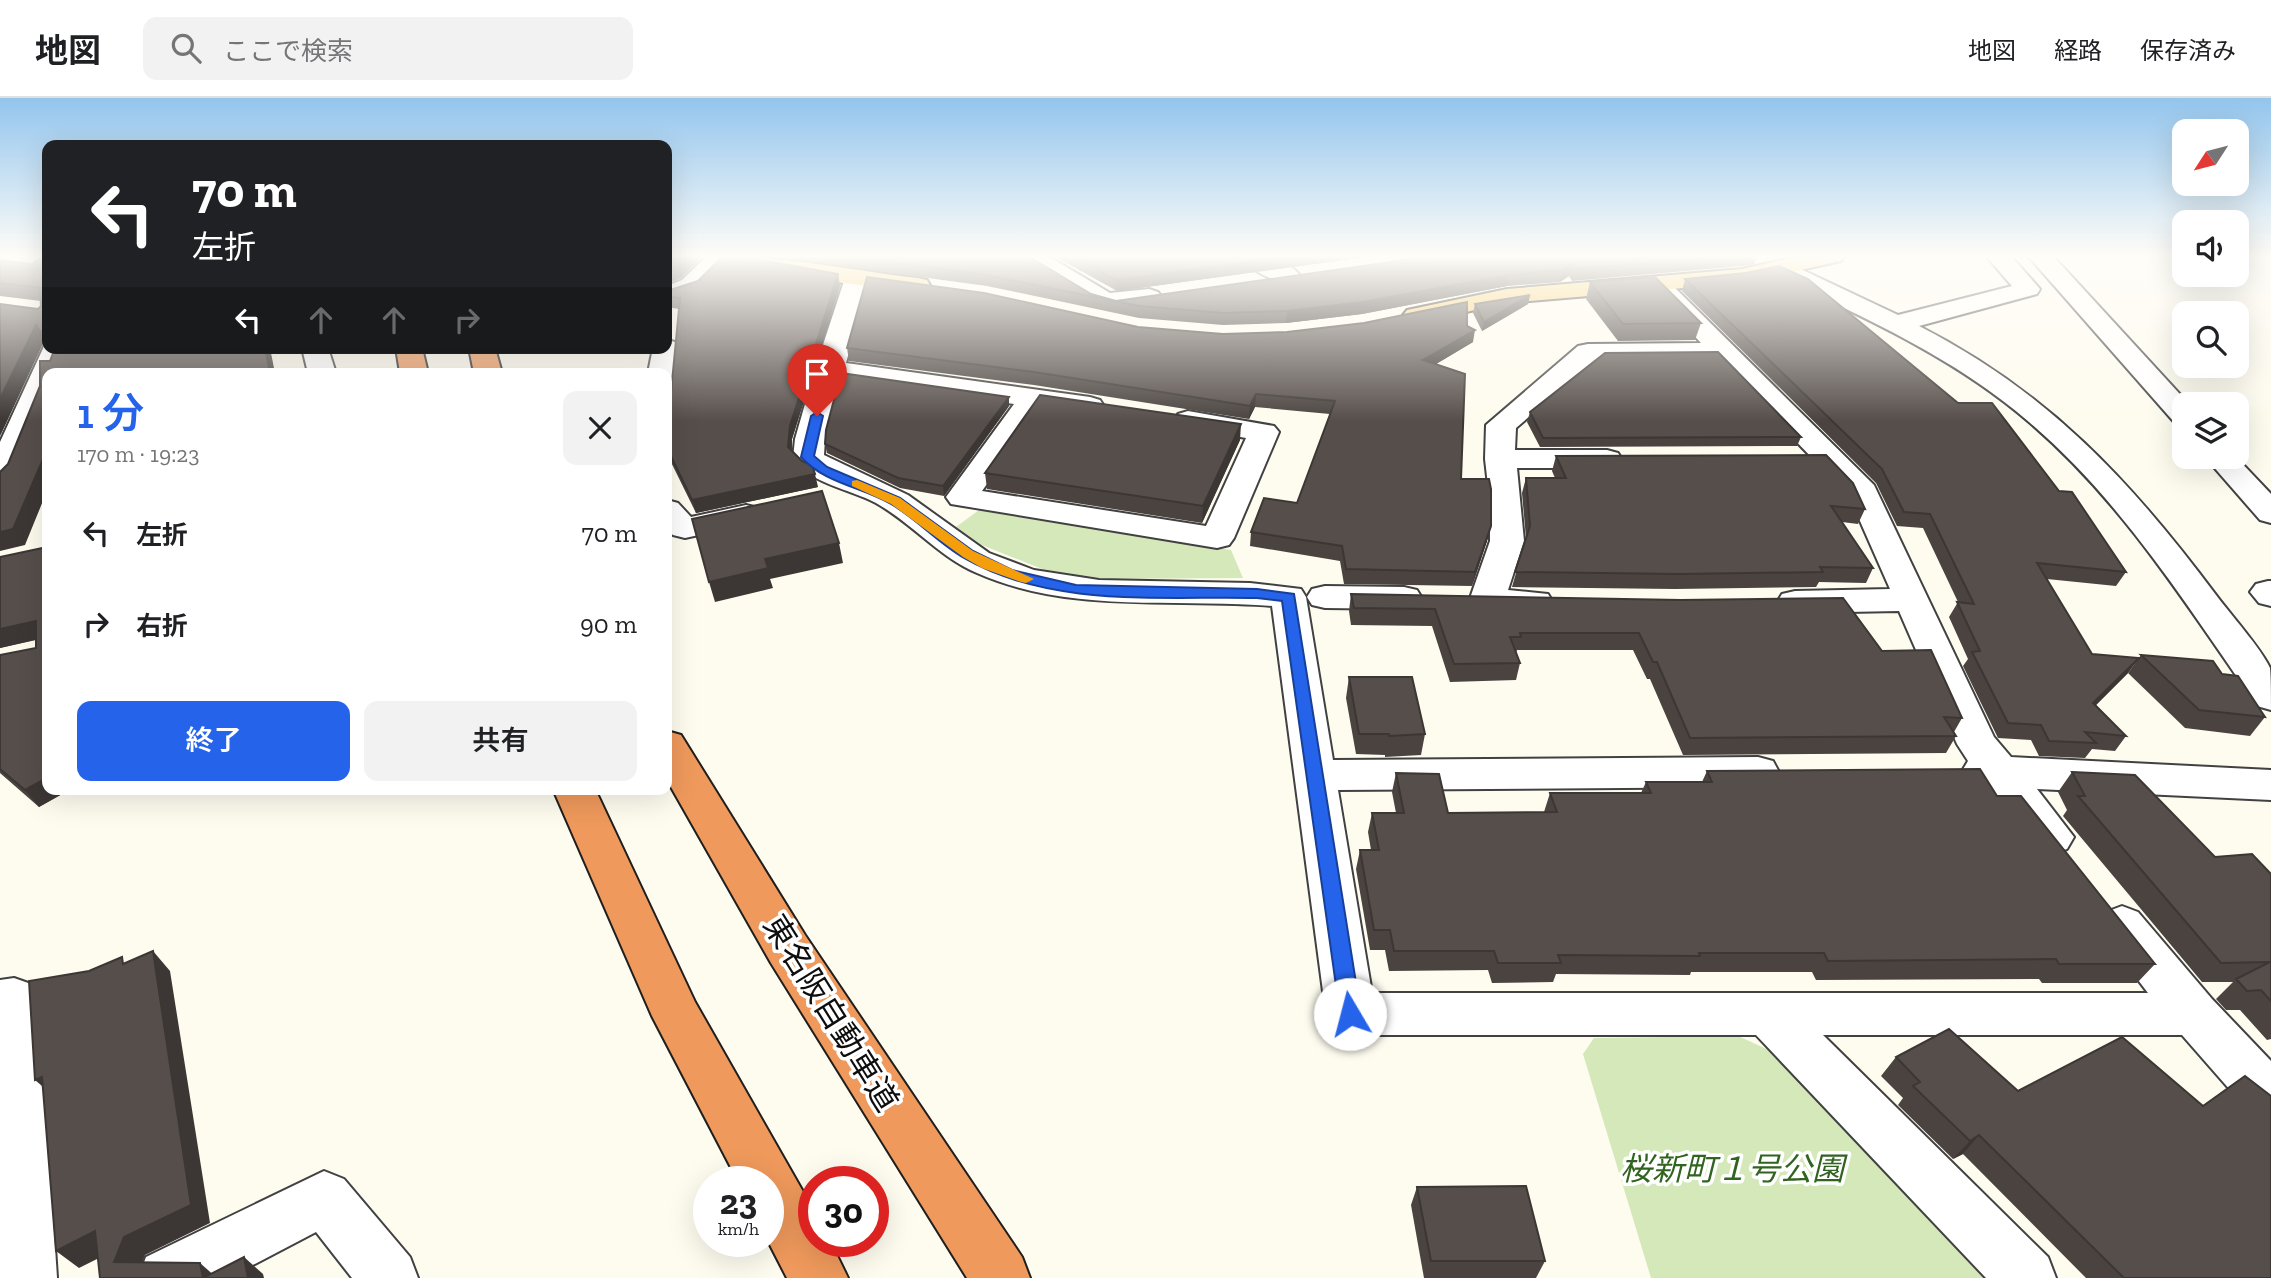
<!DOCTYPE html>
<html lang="ja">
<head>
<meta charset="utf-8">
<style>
  body { margin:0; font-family:"Zilla Slab","Noto Sans JP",serif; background:#f2f2f2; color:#202124; height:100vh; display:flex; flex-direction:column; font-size:26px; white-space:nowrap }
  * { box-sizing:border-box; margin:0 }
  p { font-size:23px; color:#757577 }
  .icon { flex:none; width:38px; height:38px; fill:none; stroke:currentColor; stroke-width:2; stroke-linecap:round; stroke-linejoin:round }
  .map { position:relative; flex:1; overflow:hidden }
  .sheet { position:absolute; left:42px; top:270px; width:630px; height:427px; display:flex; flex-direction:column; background:#fff; border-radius:14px; box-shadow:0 7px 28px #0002 }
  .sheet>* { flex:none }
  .guide { position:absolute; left:42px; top:42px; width:630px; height:214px; border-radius:14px; box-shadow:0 7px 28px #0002; background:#202124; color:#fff; overflow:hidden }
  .needle { width:46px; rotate:234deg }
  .buttons { position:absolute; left:2172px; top:21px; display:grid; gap:14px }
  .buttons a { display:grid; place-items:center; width:77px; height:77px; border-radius:14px; background:#fff; box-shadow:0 7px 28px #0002; font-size:35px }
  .speed { position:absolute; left:693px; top:1068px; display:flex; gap:14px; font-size:35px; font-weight:700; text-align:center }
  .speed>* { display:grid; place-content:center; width:91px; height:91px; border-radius:50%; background:#fff; box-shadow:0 7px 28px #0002; line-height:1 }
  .speed small { font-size:18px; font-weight:400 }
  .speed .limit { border:10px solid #d22; background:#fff; color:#111 }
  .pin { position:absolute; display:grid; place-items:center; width:60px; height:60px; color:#fff; margin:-72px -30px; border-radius:50% 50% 50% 0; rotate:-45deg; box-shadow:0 0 7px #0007 }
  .pin .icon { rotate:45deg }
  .me { position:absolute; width:77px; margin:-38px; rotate:352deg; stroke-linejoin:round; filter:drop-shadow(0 0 5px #0008) }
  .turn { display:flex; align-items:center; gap:24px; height:147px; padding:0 35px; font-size:32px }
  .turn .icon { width:91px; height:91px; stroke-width:2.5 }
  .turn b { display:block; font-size:49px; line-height:60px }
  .lanes { display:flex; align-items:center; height:66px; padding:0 35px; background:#0003; justify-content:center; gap:35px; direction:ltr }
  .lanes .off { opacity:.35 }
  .round { display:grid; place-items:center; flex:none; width:74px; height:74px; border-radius:14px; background:#f2f2f2 }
  .summary { display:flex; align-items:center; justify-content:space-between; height:119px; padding:0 35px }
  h1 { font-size:42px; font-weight:600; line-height:52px; color:#2563eb }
  .primary-button { display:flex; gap:14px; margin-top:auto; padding:14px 35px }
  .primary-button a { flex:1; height:80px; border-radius:14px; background:#2563eb; color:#fff; font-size:28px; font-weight:600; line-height:80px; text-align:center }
  .primary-button a+a { background:#f2f2f2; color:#202124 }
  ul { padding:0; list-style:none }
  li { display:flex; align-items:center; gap:21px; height:91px; padding:0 35px }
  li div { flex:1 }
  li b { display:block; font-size:26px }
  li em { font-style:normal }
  header { display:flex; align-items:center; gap:42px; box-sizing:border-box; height:98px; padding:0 35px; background:#fff; border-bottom:2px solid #e0e0e0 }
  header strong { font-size:33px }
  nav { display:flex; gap:38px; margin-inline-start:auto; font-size:24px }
  .search { width:490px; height:63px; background:#f2f2f2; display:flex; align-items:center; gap:18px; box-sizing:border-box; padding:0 24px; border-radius:14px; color:#757577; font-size:26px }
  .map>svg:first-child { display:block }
  .green { fill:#d4e8ba }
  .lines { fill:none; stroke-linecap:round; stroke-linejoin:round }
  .minor-casing { stroke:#414141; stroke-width:4 }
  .major-casing { stroke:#1f1f1f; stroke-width:4 }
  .highway-casing { stroke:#1f1f1f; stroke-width:4 }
  .minor { fill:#fff; fill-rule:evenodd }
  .major { fill:#f4cc6a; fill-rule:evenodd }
  .highway { fill:#ef995c; fill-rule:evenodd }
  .wall { fill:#4a4340 }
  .shaded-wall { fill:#3c3734 }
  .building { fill:#564e4a; stroke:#3c3734; stroke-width:2 }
  .route { fill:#2563eb; stroke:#184099; stroke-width:2 }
  .slow { fill:#f59e0b }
  .labels { text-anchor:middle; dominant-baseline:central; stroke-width:7; stroke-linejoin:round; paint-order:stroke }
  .near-street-label { font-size:32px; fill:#0e0e0e; stroke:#fff }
  .near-park-label { font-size:32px; font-style:italic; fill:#316420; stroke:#fff }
</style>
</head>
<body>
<header>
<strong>地図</strong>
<div class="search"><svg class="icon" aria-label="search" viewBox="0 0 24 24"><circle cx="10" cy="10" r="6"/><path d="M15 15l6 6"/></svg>ここで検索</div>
<nav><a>地図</a><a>経路</a><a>保存済み</a></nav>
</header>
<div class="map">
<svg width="2271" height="1180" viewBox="0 0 2271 1180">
  <rect width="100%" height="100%" fill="#fefbef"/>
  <g class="green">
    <path d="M979 412 1231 452 1243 480 1084 481 1052 475 982 447 956 429Z"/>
    <path d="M1738 938 1771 953 1990 1180H1651L1583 956 1594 940Z"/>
  </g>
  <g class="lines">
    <defs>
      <g id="minor">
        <path d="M707 158H733L700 192 667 204V188L682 182Z"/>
        <path d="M1019 158H1048L1110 195 1149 191 1158 194 1162 199 1158 204 1116 212 1093 206 1023 163Z"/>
        <path d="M1235 158C1257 158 1288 159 1302 180L1299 185C1279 190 1256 172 1239 163Z"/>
        <path d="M1986 158H2011L2040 191 2037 196 1919 228C2048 294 2130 382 2216 497 2230 516 2261 550 2270 570 2271 580 2271 600 2271 612L2257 608C2188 509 2122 403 2029 324 1954 259 1861 218 1772 176L1769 171 1772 166 1781 164 1790 166 1898 217 2012 188Z"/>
        <path d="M2028 158H2053L2189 306H2184V327L2174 324Z"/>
        <path d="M857 173 866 175 869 180 846 265 1090 299 1100 302 1104 308 1100 314 1090 317 1041 310 982 393 1206 428 1246 340 1178 328 1173 322 1178 316 1188 313 1274 328 1279 334 1234 440 1229 447 1217 450 951 406 946 399 1014 306 841 281 825 341 824 357 908 397 989 455 1034 472 1099 482 1250 485 1301 491 1306 499 1333 662 1758 659 1773 663 1779 674 1773 685 1758 689 1338 692 1372 895H2148L2106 840 2099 827 2106 814 2122 808 2138 814 2212 901 2271 963V1024L2252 1017 2182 937H1823L2048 1159 2056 1180H1986L1756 937H1351L1333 931 1326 916 1272 508C1173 500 1070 516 977 475 939 459 912 425 876 405 850 391 810 386 793 360L795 341 815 271 845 180 848 175Z"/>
        <path d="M1662 184 1671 186 1874 387 1994 639 2011 659 2271 672V702L2037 691 2074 739 2067 751 2052 756 2037 751 1988 688 1968 684 1962 673 1968 663 1957 646 1899 513 1795 515 1782 512 1777 504 1782 496 1795 493 1890 491 1849 398 1716 261 1595 262 1516 330 1515 352H1607L1618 355 1622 361 1618 367 1607 370H1517L1524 443 1508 492 1548 496 1553 504 1548 512C1525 517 1497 516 1474 511L1469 503 1490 443V405L1485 361 1486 327 1578 248 1588 246 1701 245 1650 191 1653 186Z"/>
        <path d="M667 242 675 244 679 250 676 275 672 281 667 282V275H648L653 250H667Z"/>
        <path d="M46 244 47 250H68L58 275H47V302L16 380 11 387 0 389V344Z"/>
        <path d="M302 250H328L336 275H308Z"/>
        <path d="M2205 359H2236L2271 396V425L2260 422Z"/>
        <path d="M667 402 678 405 691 419 746 407 758 410 762 417 758 424 685 440 673 437 667 432Z"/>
        <path d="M2268 483H2271V508L2259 505 2250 494 2256 486Z"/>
        <path d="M1325 488 1404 489 1417 492 1422 500 1417 508 1404 511 1325 510 1312 507 1307 499 1312 491Z"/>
        <path d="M14 880 31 886 39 901 57 1180H0V882Z"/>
        <path d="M324 1073 344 1081 410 1159 418 1180H352L316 1134 228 1180H138L146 1159Z"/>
      </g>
      <g id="major">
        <path d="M717 158C784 158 851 172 918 180L927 182 930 187 927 192 918 194 810 181 721 163Z"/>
        <path d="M1800 158H1845L1841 163 1742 185 1507 205 1416 225 1407 222 1403 217 1407 212 1507 191 1742 171Z"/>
      </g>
      <g id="highway">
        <path d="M396 250H422L428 275H400Z"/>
        <path d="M469 250H495L502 275H474Z"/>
        <path d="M667 633 681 637 805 837 1022 1159 1030 1180H967L771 865 667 682Z"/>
        <path d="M553 691H595L695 904 814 1113V1143H830L848 1180H787L768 1143V1083H738L652 918Z"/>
      </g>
    </defs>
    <use href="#minor" class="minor-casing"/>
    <use href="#major" class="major-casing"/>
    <use href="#highway" class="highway-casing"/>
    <use href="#minor" class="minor"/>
    <use href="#major" class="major"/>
    <use href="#highway" class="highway"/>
  </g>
  <g class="wall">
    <path d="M47 158V244L45 241 0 338 38 211 41 208V203L0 198V162L32 166Z"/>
    <path d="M780 158H1028L1091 196 1116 203 1433 158H1761L1756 160 1754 166 1742 168 1572 183 1569 178 1560 184 1507 188 1362 216 1286 225 1223 227 1139 220 987 188 810 164Z"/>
    <path d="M1054 158H1373L1117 193Z"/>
    <path d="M1685 181 2059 393 2126 474 2116 488 2047 481 2092 556 2128 575 2096 607 2126 638 2115 653 2092 651 2085 660 2039 658 2031 642 1998 640 1963 568 1968 561 1949 519 1958 504 1923 430 1897 428 1876 385 1682 193Z"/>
    <path d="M1590 184 1701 225 1695 242 1618 243 1586 201Z"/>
    <path d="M840 188 792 341V352L818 389 696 415 667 356V305H670L679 211 667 209V193Z"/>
    <path d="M1530 197 1528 206 1482 233 1473 215 1475 206Z"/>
    <path d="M1467 228 1473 244 1436 266 1461 381 1491 428 1487 443 1472 488 1344 486 1340 463 1250 448 1251 434 1297 405 1330 316 1255 309 1249 321 1034 287 849 263 847 250 1138 229 1223 236Z"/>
    <path d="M1009 308 944 398 900 390 827 355 825 346Z"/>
    <path d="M1530 314 1801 339 1797 348 1540 349 1527 324Z"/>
    <path d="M1240 342 1202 425 987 391 985 375Z"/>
    <path d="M1556 358 1865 411 1858 426 1842 424 1873 470 1866 485 1819 484 1816 489 1675 491 1512 489 1526 440 1522 395 1526 380H1555L1552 373Z"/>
    <path d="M47 449V691H71L39 709 0 675V557L36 550V542L0 550V459Z"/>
    <path d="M1351 496 1882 553 1962 620 1954 634 1956 638 1946 655 1683 657 1650 581H1647L1633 552H1517L1516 555 1520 565 1516 582 1450 584 1432 528 1351 527 1349 513Z"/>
    <path d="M2141 557 2222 576 2265 619 2250 638 2185 630 2128 575Z"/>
    <path d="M1349 579 1425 636 1421 657 1385 659V657L1356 656 1346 600Z"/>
    <path d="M1707 673 1997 698 2155 866 2137 885H2042L2039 881 1816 882 1812 874H1691L1690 877 1556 876 1553 884 1492 885 1488 872 1389 873 1385 852H1370L1356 771 1360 752H1371L1368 734 1372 715H1396L1392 694 1396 675 1448 715 1544 714 1550 695H1641L1646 684H1702Z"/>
    <path d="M2072 674 2215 759 2271 776V941L2267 942 2240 912H2226L2216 901 2233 884H2202L2063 718 2067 712 2058 694Z"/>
    <path d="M1896 959 2018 993 2271 1180H2086L1963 1056 1953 1061 1898 1007 1903 1000 1881 978Z"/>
    <path d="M1417 1089 1545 1163 1536 1180H1424L1411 1107Z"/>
  </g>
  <g class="shaded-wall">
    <path d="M688 158H703L681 180 667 186V173Z"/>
    <path d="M1290 158H1373L1117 193 1116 182Z"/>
    <path d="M1745 158H1761L1756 160 1754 166 1742 168Z"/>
    <path d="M1571 166 1569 178 1560 184 1563 172Z"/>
    <path d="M838 176 840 188 792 341 791 362 788 349 790 328Z"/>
    <path d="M1509 177 1507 188 1362 216 1286 225 1287 213Z"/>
    <path d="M1530 197 1528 206 1482 233 1484 224Z"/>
    <path d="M36 227 45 241 0 338V301Z"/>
    <path d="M1475 232 1473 244 1421 275 1423 262Z"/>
    <path d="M265 250H270L275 275H270Z"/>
    <path d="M1256 296 1255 309 1249 321 1250 308Z"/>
    <path d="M1009 299V308L944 398 943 388Z"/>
    <path d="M1241 326 1240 342 1202 425 1203 408Z"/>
    <path d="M47 352V393L25 447 0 453V434Z"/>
    <path d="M815 376 818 389 696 415 692 402Z"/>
    <path d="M1491 428 1487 443 1472 488 1475 474Z"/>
    <path d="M839 445 843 465 770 481 773 490 715 504 709 484 765 461Z"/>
    <path d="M36 523 47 539 0 550V531Z"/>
    <path d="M2139 560 2128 575 2083 620 2093 605Z"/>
    <path d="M47 680V691H71L39 709 25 692Z"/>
    <path d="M111 691H126L114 694Z"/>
    <path d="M153 853 170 873 210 1125 145 1157 136 1180 114 1164Z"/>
    <path d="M42 979 56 1000 35 982Z"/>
    <path d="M1979 1037 1963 1056 1953 1061 1970 1043Z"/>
    <path d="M95 1133 117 1151 79 1170 56 1153Z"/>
    <path d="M244 1159 263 1176 264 1180H248Z"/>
    <path d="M200 1165 217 1180H203Z"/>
  </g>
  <g class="building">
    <path d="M44 158H47V233H40L36 227 0 301V206L38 211 41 208 40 190 0 185V162L32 166Z"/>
    <path d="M667 158H688L678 168 667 173Z"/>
    <path d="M723 158H739L838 176 790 328 788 349 802 363 812 367 815 376 692 402 667 350V305H670L680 200 667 198V193L698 183Z"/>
    <path d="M847 158H1028L1091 196 1116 203 1433 158H1731L1575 171 1571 166 1563 172 1509 177 1363 204 1287 213 1224 215 1139 208 986 177Z"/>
    <path d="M1074 158H1290L1116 182Z"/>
    <path d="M1779 168 1808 181 1958 305H1992L2059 393 2072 394 2126 474 2037 465 2092 556 2139 560 2093 605 2126 638 2085 634 2096 645 2049 643 2041 627 2008 625 1972 554 1980 553 1957 504 1974 506 1930 416 1904 414 1882 371 1685 181 1746 175Z"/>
    <path d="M867 179 984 195 1138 229 1223 236 1287 234 1364 225 1467 204V228L1475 232 1423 262 1465 276 1461 381H1489L1491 391V428L1475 474 1346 471 1342 448 1251 434 1264 400 1297 405 1335 303 1256 296 1250 308 1034 274 847 250Z"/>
    <path d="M1655 179 1701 225 1623 226 1590 184Z"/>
    <path d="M1530 197 1484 224 1475 206Z"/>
    <path d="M55 250H265L270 275H47V352L13 431 0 434V374L8 366 40 288V263H50Z"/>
    <path d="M1718 254 1801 339 1543 340 1530 314 1605 255Z"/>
    <path d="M841 275 1009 299 943 388 898 380 825 346 826 332Z"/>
    <path d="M1040 297 1241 326 1203 408 985 375Z"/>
    <path d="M1826 357 1853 385 1865 411 1831 408 1873 470 1820 469 1823 474 1680 476 1515 474 1530 428 1526 380H1566L1556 358Z"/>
    <path d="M822 393 839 445 765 461 768 470 709 484 692 421Z"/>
    <path d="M47 449V680L25 692 0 671V557L36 550V523L0 531V459Z"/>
    <path d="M1351 496 1681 502 1843 500 1882 553 1931 552 1962 620 1944 619 1956 638 1690 640 1657 564H1653L1639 535H1520L1521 539H1510L1520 565 1454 566 1435 511 1354 510Z"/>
    <path d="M2141 557 2213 563 2222 576 2238 578 2265 619 2199 612Z"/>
    <path d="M1349 579H1412L1425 636 1389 638V636H1359Z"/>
    <path d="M1980 671 1997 698H2021L2155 866H2059L2056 861 1828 863 1824 855H1699L1700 858 1558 857 1561 865H1498L1494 853H1394L1390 832H1374L1360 752H1379L1372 715H1404L1396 675 1439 676 1448 715 1557 714 1550 695H1651L1646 684H1712L1707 673Z"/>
    <path d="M2072 674 2135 677 2215 759 2252 756 2271 776V903L2261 892 2247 893 2236 881 2270 864 2221 865 2078 698H2085Z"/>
    <path d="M153 853 191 1107 124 1139 114 1164 200 1165 203 1180H100L95 1133 56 1153 42 979 35 982 29 883 89 873 122 859 123 866Z"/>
    <path d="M1949 931 2018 993 2122 939 2203 1008 2245 978 2271 998V1180H2124L1979 1037 1970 1043 1913 988 1920 984 1896 959Z"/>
    <path d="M1526 1088 1545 1163H1431L1417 1089Z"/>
    <path d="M244 1159 248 1180H203Z"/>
  </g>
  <linearGradient id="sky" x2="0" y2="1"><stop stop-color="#93c5ed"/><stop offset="0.49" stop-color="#fffdf8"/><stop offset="1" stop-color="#fffdf8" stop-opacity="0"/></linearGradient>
  <rect width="2271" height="323" fill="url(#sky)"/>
  <path class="route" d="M817 314 823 318 814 358 827 369 900 400 973 453 1012 472 1076 487 1257 491 1294 496 1361 916 1358 922 1350 925 1343 922 1340 916 1282 503 1257 500C1160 498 1051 510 964 460 938 445 917 421 891 406 862 389 824 385 801 359L811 318Z"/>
  <path class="slow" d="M857 382 900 400 973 453 1034 481 1026 485 1021 484 982 470 963 459 891 406 852 388V383Z"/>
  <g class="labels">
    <g class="near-street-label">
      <text transform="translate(831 915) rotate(58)">東名阪自動車道</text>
    </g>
    <g class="near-park-label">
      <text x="1732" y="1071">桜新町１号公園</text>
    </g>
  </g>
</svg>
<div class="buttons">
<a><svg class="needle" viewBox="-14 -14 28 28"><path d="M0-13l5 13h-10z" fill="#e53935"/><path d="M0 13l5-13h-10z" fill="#757577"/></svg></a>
<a><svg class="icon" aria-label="sound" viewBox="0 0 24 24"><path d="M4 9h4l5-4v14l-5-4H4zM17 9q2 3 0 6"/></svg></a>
<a><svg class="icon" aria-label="search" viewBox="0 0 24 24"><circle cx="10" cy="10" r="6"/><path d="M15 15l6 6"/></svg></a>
<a><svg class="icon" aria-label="layers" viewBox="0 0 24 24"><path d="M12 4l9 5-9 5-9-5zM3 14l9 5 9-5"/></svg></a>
</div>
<div class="speed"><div>23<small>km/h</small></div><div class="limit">30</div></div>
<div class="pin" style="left:817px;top:318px;background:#d93025"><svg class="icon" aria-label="arrive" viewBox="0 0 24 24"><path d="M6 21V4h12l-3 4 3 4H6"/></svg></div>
<svg class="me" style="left:1350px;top:916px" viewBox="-20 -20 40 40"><circle r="19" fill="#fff"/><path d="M0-13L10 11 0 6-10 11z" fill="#2563eb"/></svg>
<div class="guide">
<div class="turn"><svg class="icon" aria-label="left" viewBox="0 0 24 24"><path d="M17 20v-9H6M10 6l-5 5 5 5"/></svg><div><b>70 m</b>左折</div></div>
<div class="lanes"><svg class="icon" aria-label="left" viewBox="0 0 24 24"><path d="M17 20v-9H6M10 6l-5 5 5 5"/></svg><svg class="icon off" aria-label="ahead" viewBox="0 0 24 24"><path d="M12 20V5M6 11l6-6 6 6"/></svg><svg class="icon off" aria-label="ahead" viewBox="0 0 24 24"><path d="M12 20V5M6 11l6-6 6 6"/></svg><svg class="icon off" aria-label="right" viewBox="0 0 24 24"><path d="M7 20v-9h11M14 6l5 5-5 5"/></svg></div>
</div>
<section class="sheet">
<div class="summary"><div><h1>1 分</h1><p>170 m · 19:23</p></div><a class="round"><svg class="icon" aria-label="close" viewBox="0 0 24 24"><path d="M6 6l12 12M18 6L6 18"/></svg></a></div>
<ul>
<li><svg class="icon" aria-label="left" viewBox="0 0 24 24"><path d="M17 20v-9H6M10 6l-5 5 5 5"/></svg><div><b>左折</b></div><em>70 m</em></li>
<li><svg class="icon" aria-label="right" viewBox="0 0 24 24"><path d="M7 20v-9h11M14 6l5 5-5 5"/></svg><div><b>右折</b></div><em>90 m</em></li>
</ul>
<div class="primary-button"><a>終了</a><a>共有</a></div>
</section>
</div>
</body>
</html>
